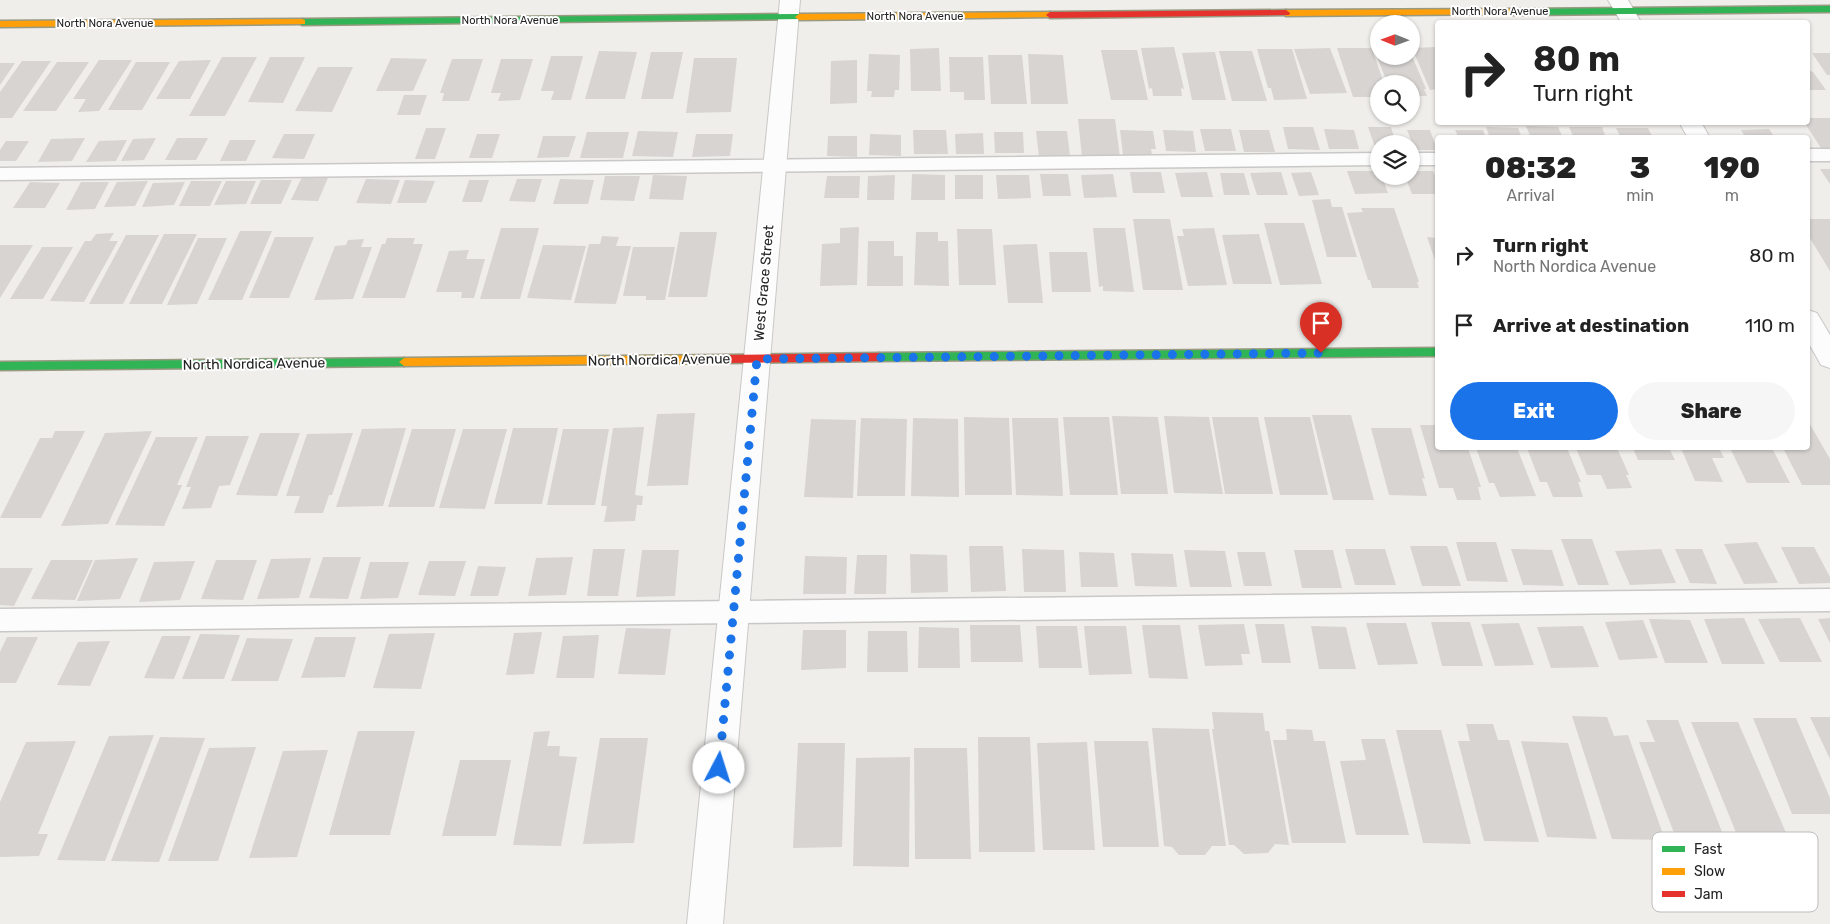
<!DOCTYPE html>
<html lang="en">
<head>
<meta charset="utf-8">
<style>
  body { margin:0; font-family:Rubik,sans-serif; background:#f6f6f6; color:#222; height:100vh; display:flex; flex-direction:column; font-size:19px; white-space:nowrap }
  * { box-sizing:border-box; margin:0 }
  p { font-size:16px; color:#767676 }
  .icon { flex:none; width:28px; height:28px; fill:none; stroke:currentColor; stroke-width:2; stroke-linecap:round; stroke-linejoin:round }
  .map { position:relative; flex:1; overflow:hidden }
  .sheet { position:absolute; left:1435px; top:135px; width:375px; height:315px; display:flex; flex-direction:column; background:#fff; border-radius:5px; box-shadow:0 1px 4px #0004 }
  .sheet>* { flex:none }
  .guide { position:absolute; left:1435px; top:20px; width:375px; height:105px; border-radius:5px; box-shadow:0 1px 4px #0004; background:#fff; color:#222; overflow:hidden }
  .needle { width:32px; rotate:271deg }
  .fabs { position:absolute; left:1370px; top:15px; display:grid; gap:10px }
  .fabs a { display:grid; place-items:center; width:50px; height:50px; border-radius:50%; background:#fff; box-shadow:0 1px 4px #0004; font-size:25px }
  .pin { position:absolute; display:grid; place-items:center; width:42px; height:42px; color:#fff; margin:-51px -21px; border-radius:50% 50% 50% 0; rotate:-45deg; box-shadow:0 0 5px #0007 }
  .pin .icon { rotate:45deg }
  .me { position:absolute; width:55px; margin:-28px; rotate:5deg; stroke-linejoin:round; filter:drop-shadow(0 0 4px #0008) }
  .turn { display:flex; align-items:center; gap:18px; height:105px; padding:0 15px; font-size:22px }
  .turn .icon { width:65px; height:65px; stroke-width:2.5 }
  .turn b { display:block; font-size:35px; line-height:42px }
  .eta { display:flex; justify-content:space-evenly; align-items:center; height:85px; text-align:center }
  .eta b { font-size:30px; font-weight:800; line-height:35px }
  .cta { display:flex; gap:10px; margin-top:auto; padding:10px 15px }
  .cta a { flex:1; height:58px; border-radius:30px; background:#1a73e8; color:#fff; font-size:20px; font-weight:800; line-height:58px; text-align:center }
  .cta a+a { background:#f6f6f6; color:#222 }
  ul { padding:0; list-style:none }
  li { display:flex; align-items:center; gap:15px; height:70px; padding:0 15px }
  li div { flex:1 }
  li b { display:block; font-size:19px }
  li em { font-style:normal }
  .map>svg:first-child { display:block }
  .building { fill:#d7d4d2 }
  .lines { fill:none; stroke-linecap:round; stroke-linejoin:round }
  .lane-casing { stroke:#c9c8c7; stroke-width:3 }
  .street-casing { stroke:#c9c8c7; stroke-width:2 }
  .fast-casing { stroke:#999a82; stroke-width:3 }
  .slow-casing { stroke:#999a82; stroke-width:3 }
  .jam-casing { stroke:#999a82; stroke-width:3 }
  .lane { fill:#fdfcfc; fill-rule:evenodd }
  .street { fill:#fdfcfc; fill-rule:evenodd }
  .fast { fill:#30b455; fill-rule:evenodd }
  .slow { fill:#ff9f0a; fill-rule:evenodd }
  .jam { fill:#e5322d; fill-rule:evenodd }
  .route { stroke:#1a73e8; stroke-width:9; stroke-dasharray:0 16.2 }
  .labels { text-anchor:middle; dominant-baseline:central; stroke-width:4; stroke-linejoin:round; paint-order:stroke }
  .far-street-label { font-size:11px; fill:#222; stroke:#fff }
  .street-label { font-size:14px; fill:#222; stroke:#fff }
  .key { fill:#fff; stroke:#bdbdbd; stroke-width:1 }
  .key-label { font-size:14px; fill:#222 }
</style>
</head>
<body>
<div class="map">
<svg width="1830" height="924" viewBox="0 0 1830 924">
  <rect width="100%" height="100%" fill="#f0eeeb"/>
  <g class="building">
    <path d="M1174 47 1184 89 1181 88 1182 96H1153L1152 88 1149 89 1141 48Z"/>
    <path d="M1438 47V89L1430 90 1412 48Z"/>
    <path d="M939 48 941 91H911L910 49Z"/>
    <path d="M1330 48 1347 93 1310 94 1294 49Z"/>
    <path d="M1337 48H1372L1384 84H1379V97H1353Z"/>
    <path d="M1373 48H1379V56H1412L1426 89H1424L1427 96H1411V84H1388Z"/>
    <path d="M1257 49H1292L1307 99 1274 100 1271 88H1268Z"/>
    <path d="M1101 50H1137L1148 100H1111Z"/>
    <path d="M599 51 637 52 625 99H585Z"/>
    <path d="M1219 51H1252L1267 101H1232Z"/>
    <path d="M651 52H683L673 99H641Z"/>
    <path d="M1215 52 1226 100H1192L1182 53Z"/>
    <path d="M1812 53H1830V75H1827Z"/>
    <path d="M869 54 900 55 899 90H895L894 97H871L872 91H867Z"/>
    <path d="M1028 54 1063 55 1068 104H1031Z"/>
    <path d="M988 55H1022L1027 104H991Z"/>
    <path d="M551 56H583L571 100H551L554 91H541Z"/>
    <path d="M222 57H257L225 116H189Z"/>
    <path d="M270 57H305L283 103 248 102Z"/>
    <path d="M949 57H983L985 100H964V92H950Z"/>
    <path d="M391 58 427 59 413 91H376Z"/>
    <path d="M694 58H737L731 112 686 113Z"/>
    <path d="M452 59H483L469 101H442L444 93H440Z"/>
    <path d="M501 59H533L520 100 498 101 501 93H491Z"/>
    <path d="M99 60H132L99 111 78 112 86 99H73Z"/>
    <path d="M211 60 190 99H156L179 61Z"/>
    <path d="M857 60V103L830 104 831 61Z"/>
    <path d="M22 61H51L12 118H0V92Z"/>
    <path d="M57 62H89L56 111H23Z"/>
    <path d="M136 62H170L142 110H108Z"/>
    <path d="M0 63H15L0 85Z"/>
    <path d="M318 67H353L332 112 295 111Z"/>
    <path d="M1808 70 1813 72 1826 90H1808Z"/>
    <path d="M404 95H427L420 115H397Z"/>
    <path d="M1808 118H1830V148H1821L1804 122H1808Z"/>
    <path d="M1078 119H1115L1120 157H1082Z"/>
    <path d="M1526 126 1558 127 1563 138H1531Z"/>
    <path d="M1283 127H1313L1320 150 1288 149Z"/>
    <path d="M1368 127H1391L1396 144H1379V150H1376Z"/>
    <path d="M1486 127 1518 128 1522 138H1490Z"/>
    <path d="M1569 127H1602L1606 138H1574Z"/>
    <path d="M426 128H446L435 159H415Z"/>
    <path d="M1616 128H1648L1653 138H1621Z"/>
    <path d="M1200 129H1231L1236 151H1205Z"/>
    <path d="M1324 129 1354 130 1359 149H1329Z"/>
    <path d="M1769 129 1775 138H1746L1741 130Z"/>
    <path d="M913 130H946L948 154H914Z"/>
    <path d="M1120 130 1153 131 1156 149H1151L1152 155H1123Z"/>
    <path d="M1163 130 1193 131 1196 152 1166 151Z"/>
    <path d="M1239 130H1269L1275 152H1244Z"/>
    <path d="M1407 130H1430L1437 150H1415Z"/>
    <path d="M1455 130H1483L1486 138H1459Z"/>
    <path d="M638 131 678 132 673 157 632 156Z"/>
    <path d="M1036 131H1067L1070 156 1039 157Z"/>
    <path d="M587 132H629L623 158H580Z"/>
    <path d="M994 132H1023L1024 153H995Z"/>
    <path d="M983 133 984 154H956L955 134Z"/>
    <path d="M284 134H315L304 159 272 158Z"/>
    <path d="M477 134H500L492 158H469Z"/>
    <path d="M696 134H733L730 156 692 157Z"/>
    <path d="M870 134 901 135V156L869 155Z"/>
    <path d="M543 136H576L569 157 537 158Z"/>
    <path d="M828 136H857V157L827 156Z"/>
    <path d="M85 138 72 161 38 162 51 139Z"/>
    <path d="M156 138 144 160 121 161 133 139Z"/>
    <path d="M177 138H208L196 160H165Z"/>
    <path d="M127 140 116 161 86 162 99 141Z"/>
    <path d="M230 140H256L246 161H220Z"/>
    <path d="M6 141H29L16 161H0V150Z"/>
    <path d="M1820 169H1830V184Z"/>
    <path d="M1347 171H1379V176H1382L1388 193 1355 194Z"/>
    <path d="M1411 171H1433L1438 183V194H1412L1405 176H1411Z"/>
    <path d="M1130 172H1161L1165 193H1133Z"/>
    <path d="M1207 172 1213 197H1181L1175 173Z"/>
    <path d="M1281 172 1288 195H1257L1250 173Z"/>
    <path d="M1311 172 1319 195 1299 196 1291 173Z"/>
    <path d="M1220 173H1244L1250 195H1224Z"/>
    <path d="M912 174 945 175V200H911Z"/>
    <path d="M1040 174H1068L1071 196H1043Z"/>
    <path d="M1113 174 1117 197 1084 198 1081 175Z"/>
    <path d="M653 175 687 176 683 200 649 199Z"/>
    <path d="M895 175 894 200H867L868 176Z"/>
    <rect x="955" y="175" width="28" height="24"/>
    <path d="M996 175H1029L1031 198 998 199Z"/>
    <path d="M605 176H640L634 201 600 200Z"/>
    <path d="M827 176H860L859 198H824Z"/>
    <path d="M302 177 328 178 318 201 291 200Z"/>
    <path d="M366 179 400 180 391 204 356 203Z"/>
    <path d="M517 179H542L535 202 509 201Z"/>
    <path d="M560 179 594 180 588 204H553Z"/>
    <path d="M261 180H292L281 204H250Z"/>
    <path d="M405 180 435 181 426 203H397Z"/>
    <path d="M469 180H489L482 202H462Z"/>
    <path d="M148 181 135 206 104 207 117 182Z"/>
    <path d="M191 181H222L210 206H179Z"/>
    <path d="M226 181H256L246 204 214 205Z"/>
    <path d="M30 182 60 183 45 208H13Z"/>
    <path d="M81 182H109L95 209 66 210Z"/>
    <path d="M185 182 174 205 142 207 153 183Z"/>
    <path d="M1330 199 1332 207H1342L1357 257H1327L1312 200Z"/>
    <path d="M1361 208H1394L1419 282H1417L1419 288H1372L1370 280H1368L1347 213 1363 212Z"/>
    <path d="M1133 219H1170L1183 290H1143Z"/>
    <path d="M1808 219H1830V271L1808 235Z"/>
    <path d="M1264 223H1304L1322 284 1280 285Z"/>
    <path d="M859 227 857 285 820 286 822 244 840 243V228Z"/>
    <path d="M501 228H539L520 299H480Z"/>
    <path d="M1093 228H1125L1134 292 1103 291V286L1099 287Z"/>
    <path d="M1214 228 1227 285 1188 286 1177 236H1184L1182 229Z"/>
    <path d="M957 229H992L996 285H959Z"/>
    <path d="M240 231H272L242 300H208Z"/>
    <path d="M680 232H717L707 297H668Z"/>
    <path d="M916 232H938V241H948L949 286 914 285Z"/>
    <path d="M114 233 109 241H118L84 302 50 301 85 241H91L96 234Z"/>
    <path d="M164 234H197L162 304H129Z"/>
    <path d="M1259 234 1272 284H1233L1222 235Z"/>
    <path d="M126 235H159L123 304H89Z"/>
    <path d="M602 236 619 237 616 246H631L616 304 574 303 589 244H600Z"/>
    <path d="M275 237H314L289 298H249Z"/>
    <path d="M1427 237 1438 238V266H1437Z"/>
    <path d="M198 238H227L197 304 167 305Z"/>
    <path d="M387 238H415L413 244H423L405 298H362L382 244H385Z"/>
    <path d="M364 239 361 247H372L353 299 314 300 335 246 346 245 348 240Z"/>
    <path d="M868 241H894V256H903V286H867Z"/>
    <path d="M1037 244 1043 303H1008L1003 245Z"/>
    <path d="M0 245H33L0 298Z"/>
    <path d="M543 245 586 246 571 300 527 298Z"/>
    <path d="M42 247H73L43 299H10Z"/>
    <path d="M633 247H675L665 300H646V296H623Z"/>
    <path d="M469 250 466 259H485L474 298H461L462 292H436L449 251Z"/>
    <path d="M1049 252H1087L1091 292H1052Z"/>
    <path d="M695 413 688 485 647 486 657 414Z"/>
    <path d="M1312 415H1351L1374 500H1333Z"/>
    <path d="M1112 416 1158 417 1168 494H1121Z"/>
    <path d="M1164 416 1209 417 1223 494 1174 493Z"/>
    <path d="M964 417 1009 418 1012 495H965Z"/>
    <path d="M1063 417H1109L1118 495H1070Z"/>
    <path d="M1212 417H1258L1273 494H1225Z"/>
    <path d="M1264 417H1310L1328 495H1280Z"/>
    <path d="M861 418 907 419 905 496H857Z"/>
    <path d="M913 418 958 419 959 497 911 496Z"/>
    <path d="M1012 418H1058L1063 496 1016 495Z"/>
    <path d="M811 419 856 420 853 498 804 497Z"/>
    <path d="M1808 421 1830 459V485H1802L1783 448H1808Z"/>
    <path d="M1420 425H1438V448H1468L1481 487H1478L1481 500H1457L1453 488H1439Z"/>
    <path d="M644 427 635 495 643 496 642 505H637L635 521 604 522 607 506H601L613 428Z"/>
    <path d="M406 428 383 506 336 507 362 429Z"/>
    <path d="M513 428H558L542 504H494Z"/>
    <path d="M1371 428H1411L1425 479 1422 478 1427 496 1389 495Z"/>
    <path d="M412 429H456L434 507H388Z"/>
    <path d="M463 429H507L485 509 439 508Z"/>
    <path d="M563 429H609L595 505H547Z"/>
    <path d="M55 431H85L41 518H0L40 438H52Z"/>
    <path d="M152 431 108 524 61 526 105 433Z"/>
    <path d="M260 433H300L277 496 236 495Z"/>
    <path d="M353 433 332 495H329L323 513H294L300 496H286L307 434Z"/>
    <path d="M206 436H249L230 485 219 486 211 508 182 509 191 487H186Z"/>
    <path d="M156 437H198L177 485H182L164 526 115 525Z"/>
    <path d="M1476 448H1517L1536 496 1500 497 1494 483H1489Z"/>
    <path d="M1527 448H1567L1581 482H1578L1583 497H1553L1547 482H1540Z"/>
    <path d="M1576 448H1617L1629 475H1626L1632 488 1607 489 1601 475H1587Z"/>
    <path d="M1633 448H1669L1675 460H1638Z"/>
    <path d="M1681 448H1719L1724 458H1712L1723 482 1695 481Z"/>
    <path d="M1730 448H1772L1790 483H1747Z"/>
    <path d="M1561 539H1592L1609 585H1578Z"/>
    <path d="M1456 542H1496L1508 582 1467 581Z"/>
    <path d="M1757 542 1778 583 1744 584 1724 544Z"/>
    <path d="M969 546H1003L1006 591 971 592Z"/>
    <path d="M1410 546H1447L1461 586H1422Z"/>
    <path d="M1781 547H1814L1830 577V583L1799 584Z"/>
    <path d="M593 549H625L618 596H587Z"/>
    <path d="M1022 549 1064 550 1066 592H1024Z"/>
    <path d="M1345 549H1385L1396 585H1355Z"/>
    <path d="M1511 549 1552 550 1564 586 1523 585Z"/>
    <path d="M1661 549 1676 583 1630 585 1615 551Z"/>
    <path d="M1675 549H1702L1717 584 1690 583Z"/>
    <path d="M642 550H679L675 596 636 597Z"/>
    <path d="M1184 550 1225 551 1232 587H1190Z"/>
    <path d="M1294 550H1333L1342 588H1302Z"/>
    <path d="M1079 552 1114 553 1118 587H1081Z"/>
    <path d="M1237 552H1265L1272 586H1244Z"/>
    <path d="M1131 553 1173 554 1177 587 1135 586Z"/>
    <path d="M910 554 947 555 948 592 911 593Z"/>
    <path d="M857 555H887L886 594H854Z"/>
    <path d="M805 556 847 557 846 594H803Z"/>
    <path d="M323 557H361L348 599 309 598Z"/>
    <path d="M573 557 566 595 528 596 536 558Z"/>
    <path d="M138 558 120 599 77 601 95 560Z"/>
    <path d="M311 558 299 598 257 599 271 559Z"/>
    <path d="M51 560H93L75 600 31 599Z"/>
    <path d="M216 560H257L243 600 201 599Z"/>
    <path d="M195 561 180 600 139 602 154 562Z"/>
    <path d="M429 561H466L455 596 418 595Z"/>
    <path d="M370 562H409L398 598 360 599Z"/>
    <path d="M478 566 506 567 498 596H470Z"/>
    <path d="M0 568H33L14 606 0 605Z"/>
    <path d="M1744 618 1765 664H1722L1704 619Z"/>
    <path d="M1800 618 1822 662H1780L1758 619Z"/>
    <path d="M1830 618V643L1818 619Z"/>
    <path d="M1649 619 1690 620 1708 663H1665Z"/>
    <path d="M1643 620 1658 658 1619 660 1605 622Z"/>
    <path d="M1431 622H1470L1483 666H1442Z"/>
    <path d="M1366 623H1406L1418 664 1378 665Z"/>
    <path d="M1519 623 1534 665 1495 666 1481 624Z"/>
    <path d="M1244 624 1250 654H1241L1243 665 1205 666 1198 625Z"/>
    <path d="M1255 624H1284L1291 663H1262Z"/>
    <path d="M970 625H1020L1023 662H971Z"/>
    <path d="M1142 625H1180L1188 679 1149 678Z"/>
    <path d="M1036 626H1077L1082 668H1039Z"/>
    <path d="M1084 626H1126L1132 674 1089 675Z"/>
    <path d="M1311 626 1346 627 1356 669H1319Z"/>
    <path d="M1583 626 1599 667 1551 668 1537 627Z"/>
    <path d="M919 627 959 628 960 668H918Z"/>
    <path d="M626 628 671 629 665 675 618 674Z"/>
    <path d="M803 630H846V668L801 670Z"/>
    <path d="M868 631H907L908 672H867Z"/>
    <path d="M542 632 534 674 506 675 514 633Z"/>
    <path d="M435 633 421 689 373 688 389 634Z"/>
    <path d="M200 634 240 635 224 679H182Z"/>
    <path d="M599 635 594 678H556L563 636Z"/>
    <path d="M162 636H191L174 679 144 678Z"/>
    <path d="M7 637H38L16 683H0V652Z"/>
    <path d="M315 637H356L345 677 301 678Z"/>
    <path d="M247 638 293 639 278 681H231Z"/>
    <path d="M110 641 90 686 57 685 78 642Z"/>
    <path d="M1212 712 1263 713 1265 731H1269L1289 845 1275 844 1268 853 1244 854 1234 845H1229L1212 729H1214Z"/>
    <path d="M1572 716 1607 717 1614 736 1628 735 1665 840 1612 839Z"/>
    <path d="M1810 717H1830V759Z"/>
    <path d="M1753 718H1796L1830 798V814H1792Z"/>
    <path d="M1646 720H1678L1724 837 1676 838 1639 742H1655Z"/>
    <path d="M1691 722H1738L1787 835H1737Z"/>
    <path d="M1466 724H1493L1498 740H1509L1539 842 1484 841 1458 741H1470Z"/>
    <path d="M1152 728 1209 729 1226 846H1212L1205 855H1179L1172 847 1164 846Z"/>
    <path d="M1286 729 1312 730 1314 741H1325L1346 843H1292L1273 740H1287Z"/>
    <path d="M1396 730H1441L1471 844 1423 843Z"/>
    <path d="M358 731H415L390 835H329Z"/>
    <path d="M550 731 547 746H560L559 756 577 757 561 846 513 845 534 732Z"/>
    <path d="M154 735 105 861 57 860 109 736Z"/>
    <path d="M160 737 205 738 159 862 111 861Z"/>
    <path d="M978 737H1030L1035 852H979Z"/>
    <path d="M600 738H648L634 843 583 844Z"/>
    <path d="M1361 739H1385L1409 835H1356L1340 761 1366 760Z"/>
    <path d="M76 741 38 834H48L39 856 0 857V802L26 742Z"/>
    <path d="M1094 741H1148L1159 847H1103Z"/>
    <path d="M1521 741 1568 743 1597 839 1547 837Z"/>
    <path d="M1087 742 1095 850H1043L1037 743Z"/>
    <path d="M798 743H845L842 847 793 848Z"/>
    <path d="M256 747 218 861H168L209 748Z"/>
    <path d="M914 748H967L971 859H915Z"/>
    <path d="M328 750 297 857 249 858 283 751Z"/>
    <path d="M910 757 909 867 853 866 856 758Z"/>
    <path d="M460 760H511L496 836H442Z"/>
  </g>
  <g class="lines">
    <defs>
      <g id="lane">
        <rect x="1808" y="149" width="22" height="12"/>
        <path d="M1379 153V165L0 180V168Z"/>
        <rect x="1411" y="153" width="27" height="12"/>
        <path d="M1830 589V611L0 631V609Z"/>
      </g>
      <g id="street">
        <path d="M780 0H800L723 924H687Z"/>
        <path d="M1608 0H1628L1641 22H1621Z"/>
        <path d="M1679 122H1701L1710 138H1688Z"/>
        <path d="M1808 310 1817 313 1830 335V368L1821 365 1808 342Z"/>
      </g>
      <g id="fast">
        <path d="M1830 6V12L1513 15 1509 12 1513 9Z"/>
        <path d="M799 14 803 17 802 19 302 25 298 22 302 19Z"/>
        <path d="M1438 348V356L879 361 874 357 879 353Z"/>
        <path d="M404 358 409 362 404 366 0 370V362Z"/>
      </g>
      <g id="slow">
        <path d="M1513 9 1516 10V14L1286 16 1282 13 1286 10Z"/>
        <path d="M1050 12 1053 13V17L799 20 795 17 799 14Z"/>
        <path d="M302 19 305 20V24L0 27V21Z"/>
        <path d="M726 355 731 359 726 363 404 366 399 362 404 358Z"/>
      </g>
      <g id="jam">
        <path d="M1286 10 1290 13 1289 15 1050 18 1046 15 1050 12Z"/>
        <path d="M879 353 884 357 879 361 726 363 721 359 726 355Z"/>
      </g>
    </defs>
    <use href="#lane" class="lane-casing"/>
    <use href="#street" class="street-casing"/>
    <use href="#fast" class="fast-casing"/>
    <use href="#slow" class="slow-casing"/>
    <use href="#jam" class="jam-casing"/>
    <use href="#lane" class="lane"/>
    <use href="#street" class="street"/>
    <use href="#fast" class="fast"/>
    <use href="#slow" class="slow"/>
    <use href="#jam" class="jam"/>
  </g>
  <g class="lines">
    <path class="route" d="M719 768 757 359 1321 353"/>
  </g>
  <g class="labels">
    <g class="far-street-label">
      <text x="1500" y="11">North Nora Avenue</text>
      <text x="915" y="16">North Nora Avenue</text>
      <text x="510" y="20">North Nora Avenue</text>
      <text x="105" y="23">North Nora Avenue</text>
    </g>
    <g class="street-label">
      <text transform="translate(764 283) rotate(-85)">West Grace Street</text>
      <text transform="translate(659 360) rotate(-1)">North Nordica Avenue</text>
      <text transform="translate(254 364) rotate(-1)">North Nordica Avenue</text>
    </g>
  </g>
  <rect x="1652" y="832" width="166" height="80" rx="8" class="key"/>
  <rect x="1662" y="846" width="23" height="6" fill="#30b455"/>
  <rect x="1662" y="868" width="23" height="7" fill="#ff9f0a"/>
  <rect x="1662" y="891" width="23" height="6" fill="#e5322d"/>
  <g class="key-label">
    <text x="1694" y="854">Fast</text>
    <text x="1694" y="876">Slow</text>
    <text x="1694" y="899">Jam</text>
  </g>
</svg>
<div class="fabs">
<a><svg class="needle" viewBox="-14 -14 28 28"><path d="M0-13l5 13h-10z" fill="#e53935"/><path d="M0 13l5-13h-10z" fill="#767676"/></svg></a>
<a><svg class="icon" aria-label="search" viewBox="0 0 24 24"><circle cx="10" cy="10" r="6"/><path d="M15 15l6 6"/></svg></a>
<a><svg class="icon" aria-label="layers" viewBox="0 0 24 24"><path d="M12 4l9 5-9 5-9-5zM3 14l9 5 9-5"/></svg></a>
</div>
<div class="pin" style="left:1321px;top:353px;background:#d93025"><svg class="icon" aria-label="arrive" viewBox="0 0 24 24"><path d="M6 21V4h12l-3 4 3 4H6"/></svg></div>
<svg class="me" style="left:719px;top:768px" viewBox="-20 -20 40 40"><circle r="19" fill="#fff"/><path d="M0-13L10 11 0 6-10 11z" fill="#1a73e8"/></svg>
<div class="guide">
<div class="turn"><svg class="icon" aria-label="right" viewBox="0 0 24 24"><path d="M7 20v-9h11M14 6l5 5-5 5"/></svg><div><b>80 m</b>Turn right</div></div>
</div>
<section class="sheet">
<div class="eta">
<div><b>08:32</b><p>Arrival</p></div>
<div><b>3</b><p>min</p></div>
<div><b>190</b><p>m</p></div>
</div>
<ul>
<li><svg class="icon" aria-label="right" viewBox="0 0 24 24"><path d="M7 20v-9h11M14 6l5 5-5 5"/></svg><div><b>Turn right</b><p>North Nordica Avenue</p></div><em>80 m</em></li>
<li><svg class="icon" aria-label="arrive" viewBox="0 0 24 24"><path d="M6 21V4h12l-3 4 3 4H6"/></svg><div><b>Arrive at destination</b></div><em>110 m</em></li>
</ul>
<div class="cta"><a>Exit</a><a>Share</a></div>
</section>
</div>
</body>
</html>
